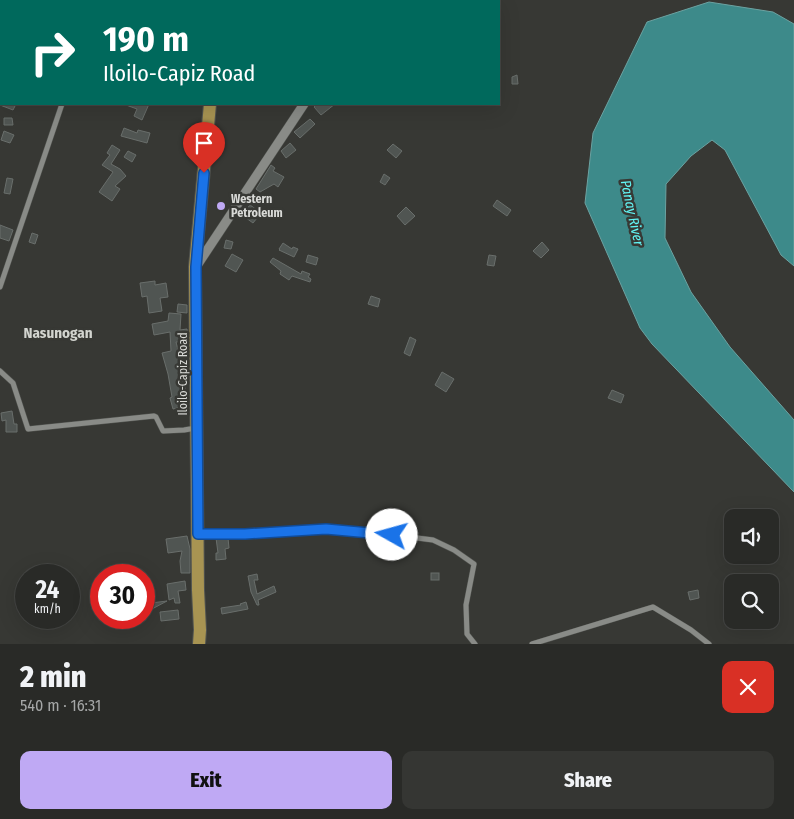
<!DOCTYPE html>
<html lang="en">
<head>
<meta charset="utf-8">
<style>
  body { margin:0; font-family:"Fira Sans Condensed",sans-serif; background:#353633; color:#f1f3f6; height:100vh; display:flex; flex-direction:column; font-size:19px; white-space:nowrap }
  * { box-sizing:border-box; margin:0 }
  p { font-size:16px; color:#a5a7a7 }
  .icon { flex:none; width:28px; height:28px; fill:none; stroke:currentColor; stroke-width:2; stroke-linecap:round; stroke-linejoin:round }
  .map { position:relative; height:644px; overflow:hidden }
  .details { display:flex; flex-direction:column; background:#292a27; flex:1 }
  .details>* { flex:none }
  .hud { position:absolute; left:0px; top:0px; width:500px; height:105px; box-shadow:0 5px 20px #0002,0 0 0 1px #454644; background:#00695c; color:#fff; overflow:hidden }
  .fabs { position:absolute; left:724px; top:509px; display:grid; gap:10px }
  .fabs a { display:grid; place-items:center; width:55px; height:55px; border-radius:10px; background:#292a27; box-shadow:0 5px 20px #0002,0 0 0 1px #454644; font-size:25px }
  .speed { position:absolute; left:15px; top:564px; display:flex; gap:10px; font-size:25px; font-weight:700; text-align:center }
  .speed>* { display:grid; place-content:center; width:65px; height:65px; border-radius:50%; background:#292a27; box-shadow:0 5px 20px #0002,0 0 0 1px #454644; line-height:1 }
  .speed small { font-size:12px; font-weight:400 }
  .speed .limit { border:8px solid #d22; background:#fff; color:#111 }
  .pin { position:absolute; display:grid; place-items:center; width:42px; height:42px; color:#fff; margin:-51px -21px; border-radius:50% 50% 50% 0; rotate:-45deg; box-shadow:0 0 5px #0007 }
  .pin .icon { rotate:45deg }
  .me { position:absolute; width:55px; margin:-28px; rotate:277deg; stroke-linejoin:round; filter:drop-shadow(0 0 4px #0008) }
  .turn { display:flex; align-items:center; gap:18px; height:105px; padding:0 20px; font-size:22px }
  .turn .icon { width:65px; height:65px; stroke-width:2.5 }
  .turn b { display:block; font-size:35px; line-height:42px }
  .round { display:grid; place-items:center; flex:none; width:52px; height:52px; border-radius:10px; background:#353633 }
  .headline { display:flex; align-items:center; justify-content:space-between; height:85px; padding:0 20px }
  h1 { font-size:30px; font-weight:800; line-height:38px }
  .cta { display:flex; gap:10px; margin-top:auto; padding:10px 20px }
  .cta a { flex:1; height:58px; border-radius:10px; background:#bfa9f4; color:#111; font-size:20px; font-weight:800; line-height:58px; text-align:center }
  .cta a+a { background:#353633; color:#f1f3f6 }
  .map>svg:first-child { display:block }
  .water { fill:#3d8a8a; stroke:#6ca2a1 }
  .building { fill:#505552; stroke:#696e6b }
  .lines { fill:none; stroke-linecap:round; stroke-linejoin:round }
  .minor-casing { stroke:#525450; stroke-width:6 }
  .tertiary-casing { stroke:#525450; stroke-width:10 }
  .trunk-casing { stroke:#525450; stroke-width:14 }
  .minor { stroke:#898b87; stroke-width:5 }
  .tertiary { stroke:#898b87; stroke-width:9 }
  .trunk { stroke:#a89452; stroke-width:12 }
  .route-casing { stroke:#114b97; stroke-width:12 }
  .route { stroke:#1a73e8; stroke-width:9 }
  .poi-dot { fill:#bfa9f4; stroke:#373834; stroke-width:2 }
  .labels { text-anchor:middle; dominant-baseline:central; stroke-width:5; stroke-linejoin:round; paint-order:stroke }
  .poi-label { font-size:12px; font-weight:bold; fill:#d9dad7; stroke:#373834; text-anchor:start }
  .street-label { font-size:12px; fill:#d9dad7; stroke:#373834 }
  .water-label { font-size:14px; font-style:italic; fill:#62f5f5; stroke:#373834 }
  .quarter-label { font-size:15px; font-weight:bold; fill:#d2d4cf; stroke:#373834 }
</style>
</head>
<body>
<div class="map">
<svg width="794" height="644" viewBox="0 0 794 644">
  <rect width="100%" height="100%" fill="#373834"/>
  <path class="water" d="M709 2 773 12 794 24V266L781 255 725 150 712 140 691 156 666 184 665 238 691 292 730 347 794 420V492L652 344 640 328 585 203 593 133 647 22Z"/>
  <g class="building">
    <path d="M517 75 518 84H512V77Z"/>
    <path d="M0 104H16L13 110 0 105Z"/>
    <path d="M126 104H149L142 120 134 116 137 109 126 105Z"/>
    <path d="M317 104H335L321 115 314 107Z"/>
    <path d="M4 118H12L13 125H4Z"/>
    <path d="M310 119 315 124 300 138 294 132Z"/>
    <path d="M124 128 137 133 138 130 150 133 147 143 121 136Z"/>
    <path d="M4 131 14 135 10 143 1 140Z"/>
    <path d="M290 143 296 150 286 158 281 151Z"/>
    <path d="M393 144 402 151 396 158 387 150Z"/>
    <path d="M112 145 120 150 111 164 120 169 126 176 115 186 120 189 112 201 99 192 113 172 102 165 110 155 107 153Z"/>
    <path d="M128 151 136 155 132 162 124 157Z"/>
    <path d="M271 165 275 168 273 171 284 177 278 187 274 184 260 192 256 189Z"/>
    <path d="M384 174 390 178 385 185 380 182Z"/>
    <path d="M7 178 13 179 10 194 4 193Z"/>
    <path d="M497 200 511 210 507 216 493 206Z"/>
    <path d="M250 205 261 213 253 223 242 215Z"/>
    <path d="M406 207 415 216 405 225 397 216Z"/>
    <path d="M0 225 13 230 9 241 0 238Z"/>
    <path d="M32 233 38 235 35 244 29 242Z"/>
    <path d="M226 240 233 242 231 249 224 248Z"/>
    <path d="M542 242 549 250 541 258 533 251Z"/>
    <path d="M283 243 292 249 293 247 298 249 294 257 279 250H280L279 249Z"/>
    <path d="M232 254 243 260 236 272 225 266Z"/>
    <path d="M308 255 318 258 316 265 306 262Z"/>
    <path d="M489 255 496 256 494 266 487 265Z"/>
    <path d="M273 258 301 274 302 271 310 274 308 277 311 279 310 282 292 276 289 280 280 274 281 271 270 262Z"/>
    <path d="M155 281V285L166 283 168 297 160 298 162 311 149 313 147 296 142 297 140 283Z"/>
    <path d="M371 296 380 299 378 307 368 304Z"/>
    <path d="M178 304 187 305V313L177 312Z"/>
    <path d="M169 313 181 314 180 330 187 329 188 341 176 342 182 365 188 406 173 409 170 398 172 397 168 374 162 353 171 351 170 332 154 335 152 324 168 321Z"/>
    <path d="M410 337 416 340 410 356 404 353Z"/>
    <path d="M442 372 454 379 446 392 435 385Z"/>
    <path d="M612 390 624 395 621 403 608 398Z"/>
    <path d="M12 411 14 424H17V432H6V420L2 421 1 413Z"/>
    <path d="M187 536 190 549V573H181L180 561 182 551 168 553 166 539Z"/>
    <path d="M216 538H228L229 548 225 549 226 559 216 560V553H218Z"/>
    <rect x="431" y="573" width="8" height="7"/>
    <path d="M257 574 258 580H254L257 594 274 586 276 592 258 600 259 605H257L251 592 248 576Z"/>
    <path d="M185 581 186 590 178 591 180 603H175L174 598 169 600 167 584Z"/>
    <path d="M698 590 699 598 690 600 688 592Z"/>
    <path d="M167 601 152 609 151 603Z"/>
    <path d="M246 602 248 609 222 614 221 608 241 605 240 604Z"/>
    <path d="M178 610 179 619 161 621 160 612Z"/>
  </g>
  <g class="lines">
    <defs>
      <g id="minor">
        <path d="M97 1V0"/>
        <path d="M0 287 62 104"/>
        <path d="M0 371 13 383 28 429 154 416 156 417 163 431 184 430 196 428"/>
        <path d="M198 534H245L326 529 362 531 433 540 454 550 474 564 466 605 467 634 475 644"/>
        <path d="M532 644 653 607 691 630 709 644"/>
      </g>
      <g id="tertiary">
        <path d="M371 1 372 0"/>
        <path d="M196 267 304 104"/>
      </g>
      <g id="trunk">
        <path d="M214 1V0"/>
        <path d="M199 644 200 630 198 590 195 267 210 104"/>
      </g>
    </defs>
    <use href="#minor" class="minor-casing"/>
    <use href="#tertiary" class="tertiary-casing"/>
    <use href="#trunk" class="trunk-casing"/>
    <use href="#minor" class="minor"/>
    <use href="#tertiary" class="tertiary"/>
    <use href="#trunk" class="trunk"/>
  </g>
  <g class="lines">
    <defs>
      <path id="route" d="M204 173 196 267 198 534H245L326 529 392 535"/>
    </defs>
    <use href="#route" class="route-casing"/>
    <use href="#route" class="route"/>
  </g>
  <circle class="poi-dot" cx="221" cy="206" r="5"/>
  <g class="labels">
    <g class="poi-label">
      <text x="231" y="199">Western<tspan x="231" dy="14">Petroleum</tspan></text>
    </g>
    <g class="street-label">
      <text transform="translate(183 374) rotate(-90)">Iloilo-Capiz Road</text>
    </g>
    <g class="water-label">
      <text transform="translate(632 213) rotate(78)">Panay River</text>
    </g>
    <g class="quarter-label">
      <text x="58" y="333">Nasunogan</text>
    </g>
  </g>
</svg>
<div class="fabs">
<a><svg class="icon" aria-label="sound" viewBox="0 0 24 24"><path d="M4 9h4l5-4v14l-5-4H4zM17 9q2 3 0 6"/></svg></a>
<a><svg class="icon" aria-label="search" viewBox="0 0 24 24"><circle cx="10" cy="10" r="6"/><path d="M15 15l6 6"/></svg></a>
</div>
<div class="speed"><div>24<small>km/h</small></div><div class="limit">30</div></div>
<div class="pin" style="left:204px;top:173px;background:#d93025"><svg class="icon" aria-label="arrive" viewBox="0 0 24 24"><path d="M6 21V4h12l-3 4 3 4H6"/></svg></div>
<svg class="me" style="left:392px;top:535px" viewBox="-20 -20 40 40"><circle r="19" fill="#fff"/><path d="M0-13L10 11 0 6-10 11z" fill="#1a73e8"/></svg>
<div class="hud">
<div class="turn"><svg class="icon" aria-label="right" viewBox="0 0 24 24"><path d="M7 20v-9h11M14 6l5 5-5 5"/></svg><div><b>190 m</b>Iloilo-Capiz Road</div></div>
</div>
</div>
<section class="details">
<div class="headline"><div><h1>2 min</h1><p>540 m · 16:31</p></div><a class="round" style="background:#d93025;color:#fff"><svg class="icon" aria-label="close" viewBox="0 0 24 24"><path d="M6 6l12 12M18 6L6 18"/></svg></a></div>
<div class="cta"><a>Exit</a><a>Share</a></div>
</section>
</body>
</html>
